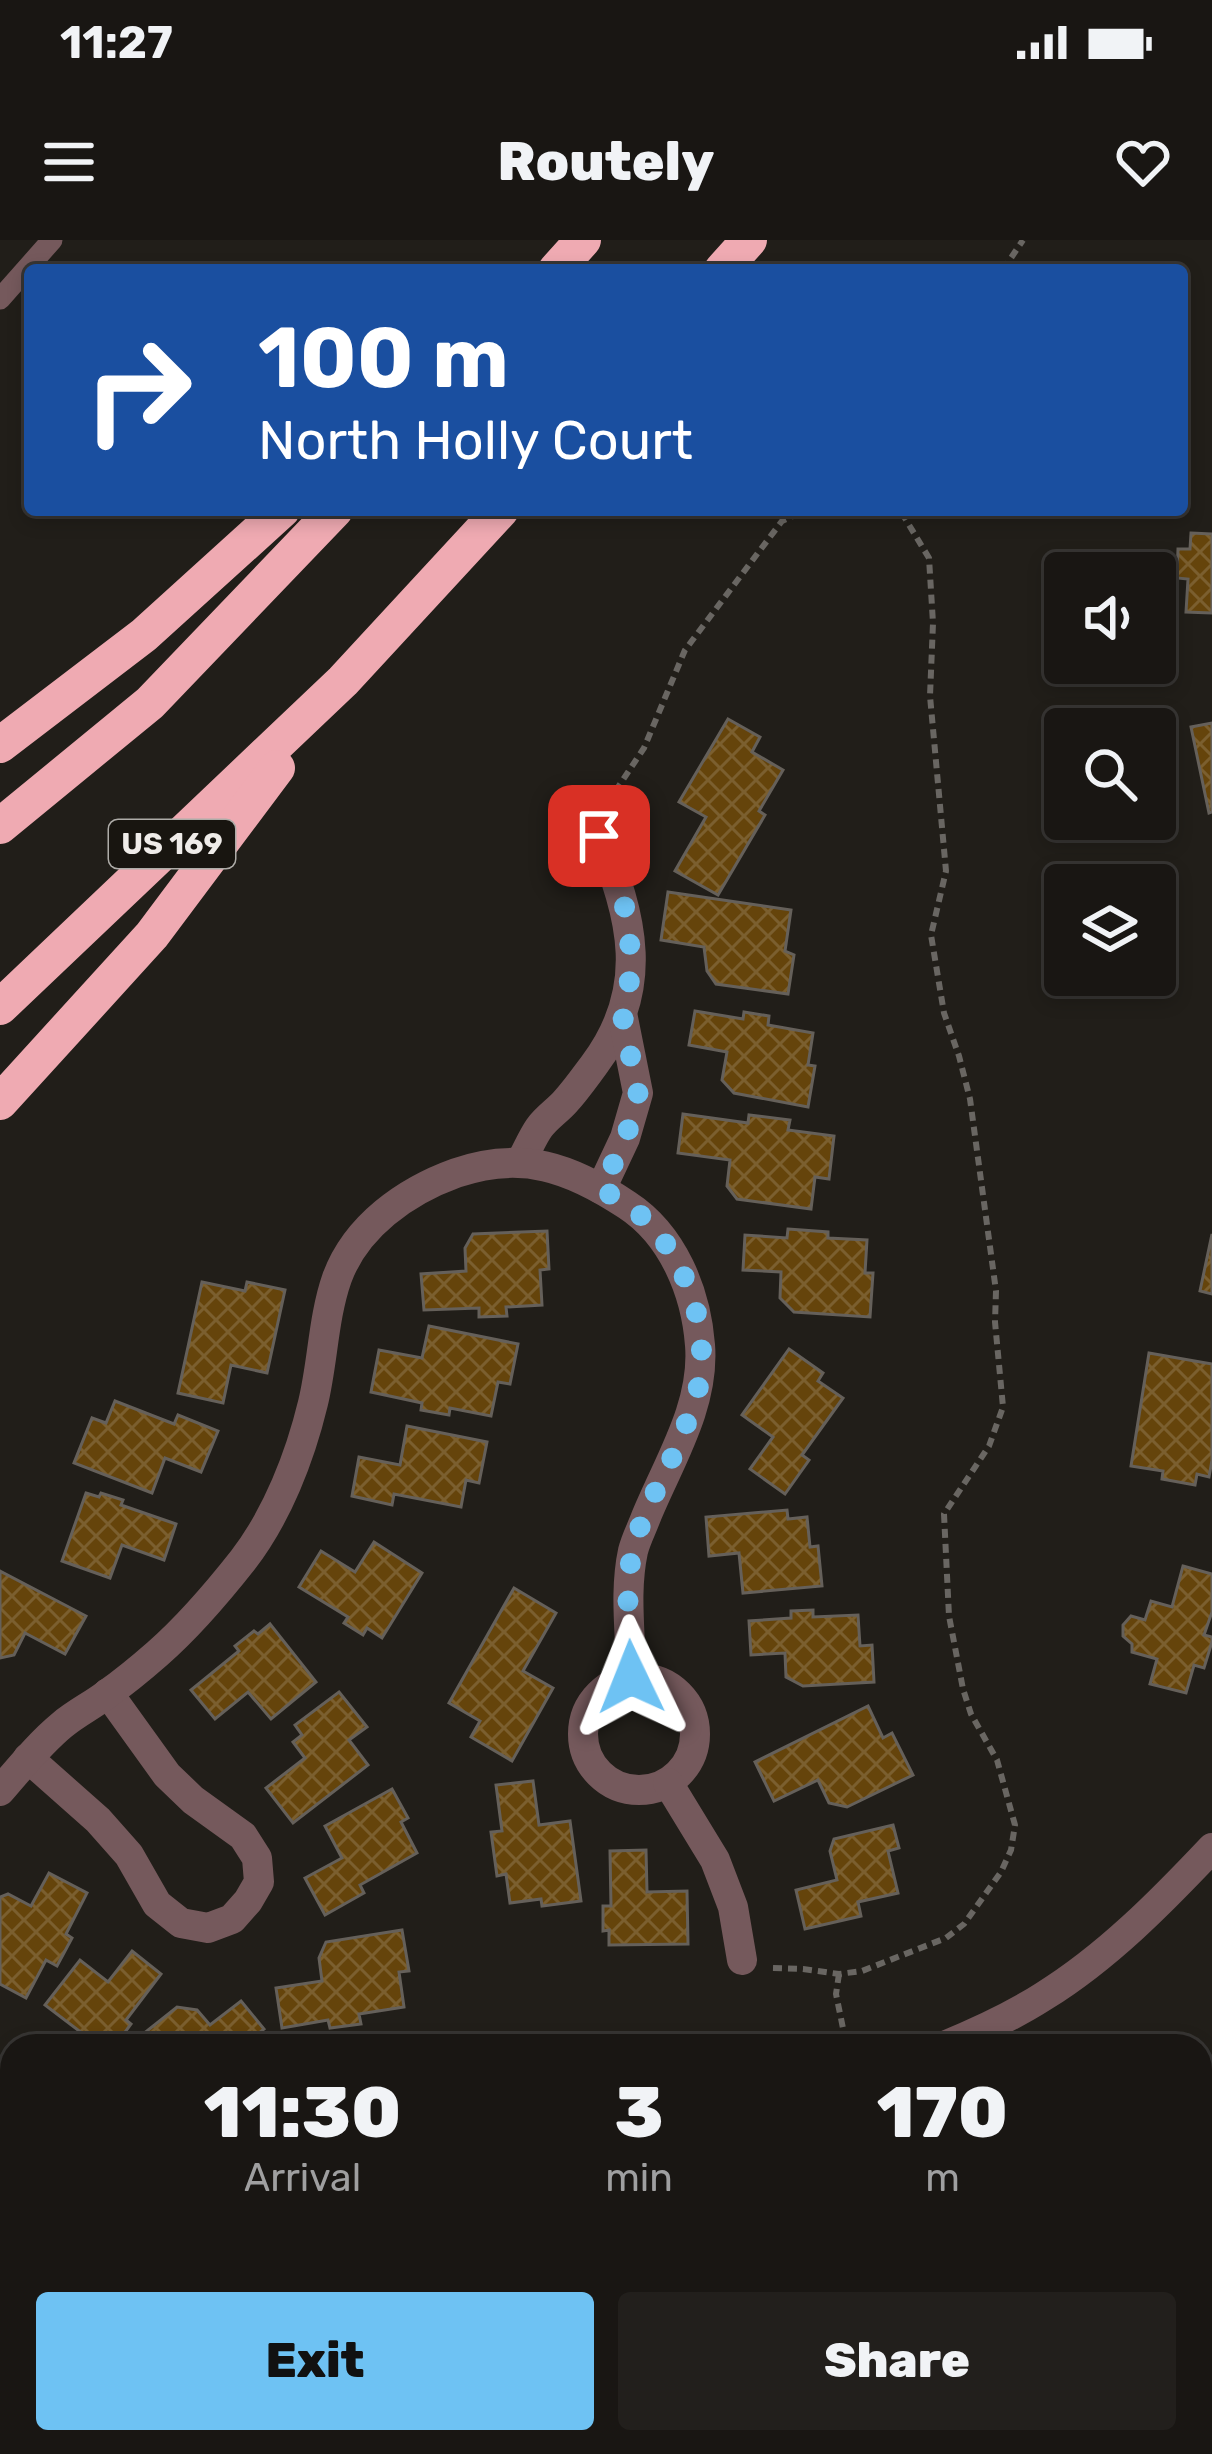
<!DOCTYPE html>
<html lang="en">
<head>
<meta charset="utf-8">
<style>
  body { margin:0; font-family:Rubik,sans-serif; background:#221f1c; color:#f1f3f6; height:100vh; display:flex; flex-direction:column; font-size:45px; white-space:nowrap }
  * { box-sizing:border-box; margin:0 }
  p { font-size:39px; color:#9f9fa0 }
  .icon { flex:none; width:66px; height:66px; fill:none; stroke:currentColor; stroke-width:2; stroke-linecap:round; stroke-linejoin:round }
  .map { position:relative; flex:1; overflow:hidden }
  .sheet { position:absolute; left:0px; top:1794px; width:1212px; height:420px; display:flex; flex-direction:column; background:#191613; border-radius:36px 36px 0 0; box-shadow:0 6px 18px #0003,0 0 0 3px #373533 }
  .sheet>* { flex:none }
  .guide { position:absolute; left:24px; top:24px; width:1164px; height:252px; border-radius:12px; box-shadow:0 6px 18px #0003,0 0 0 3px #373533; background:#1a4fa0; color:#fff; overflow:hidden }
  .fabs { position:absolute; left:1044px; top:312px; display:grid; gap:24px }
  .fabs a { display:grid; place-items:center; width:132px; height:132px; border-radius:12px; background:#191613; box-shadow:0 6px 18px #0003,0 0 0 3px #373533; font-size:60px }
  .pin { position:absolute; display:grid; place-items:center; width:102px; height:102px; color:#fff; margin:-51px; border-radius:24px; box-shadow:0 6px 18px #0006 }
  .me { position:absolute; width:132px; margin:-66px; rotate:358deg; stroke-linejoin:round; filter:drop-shadow(0 0 9px #0008) }
  .turn { display:flex; align-items:center; gap:42px; height:252px; padding:0 36px; font-size:54px }
  .turn .icon { width:156px; height:156px; stroke-width:2.5 }
  .turn b { display:block; font-size:84px; line-height:102px }
  .eta { display:flex; justify-content:space-evenly; align-items:center; height:204px; text-align:center }
  .eta b { font-size:72px; font-weight:800; line-height:84px }
  .cta { display:flex; gap:24px; margin-top:auto; padding:24px 36px }
  .cta a { flex:1; height:138px; border-radius:12px; background:#6ec2f3; color:#111; font-size:48px; font-weight:800; line-height:138px; text-align:center }
  .cta a+a { background:#221f1c; color:#f1f3f6 }
  .status { display:flex; justify-content:space-between; align-items:center; height:84px; padding:0 60px; background:#191613; direction:ltr }
  .status svg { height:33px; fill:currentColor }
  header { display:flex; justify-content:space-between; align-items:center; height:156px; padding:0 36px; background:#191613; font-size:54px; font-weight:800 }
  .map>svg:first-child { display:block }
  .building { fill:url(#building-cross-hatch); stroke:#65605a; stroke-width:3 }
  .lines { fill:none; stroke-linecap:round; stroke-linejoin:round }
  .path { stroke:#696662; stroke-width:6; stroke-dasharray:9 6; stroke-linecap:butt }
  .service { stroke:#75595c; stroke-width:21 }
  .minor { stroke:#75595c; stroke-width:30 }
  .motorway { stroke:#efaab2; stroke-width:36 }
  .route { stroke:#6ec2f3; stroke-width:21; stroke-dasharray:0 37.8 }
  .labels { text-anchor:middle; dominant-baseline:central; stroke-width:12; stroke-linejoin:round; paint-order:stroke }
  .shield { fill:#181510; stroke:#aeaca8; stroke-width:3 }
  .shield-label { font-size:30px; font-weight:bold; fill:#efece9 }
</style>
</head>
<body>
<div class="status"><b>11:27</b><svg viewBox="0 0 49 12"><path d="M0 12V9h3v3zM5 12V6h3v6zM10 12V3h3v9zM15 12V0h3v12zM26 1h20v11H26zM47 4h2v5h-2z"/></svg></div>
<header><svg class="icon" aria-label="menu" viewBox="0 0 24 24"><path d="M4 6h16M4 12h16M4 18h16"/></svg>Routely<svg class="icon" aria-label="heart" viewBox="0 0 24 24"><path d="M12 20l-8-8c-3-5 5-10 8-4 3-6 11-1 8 4z"/></svg></header>
<div class="map">
<svg width="1212" height="2214" viewBox="0 0 1212 2214">
  <defs>
    <pattern id="building-cross-hatch" width="8" height="8" patternUnits="userSpaceOnUse" patternTransform="scale(3)"><rect width="8" height="8" fill="#65440b"/><path d="M0 0l8 8M0 8l8-8" fill="none" stroke="#7b5f2f"/></pattern>
  </defs>
  <rect width="100%" height="100%" fill="#211e19"/>
  <g class="building">
    <path d="M1191 293 1212 294V373L1186 372 1188 339 1177 338 1178 309H1190Z"/>
    <path d="M728 479 760 497 752 512 783 530 759 571 765 575 718 655 675 631 706 577 679 562Z"/>
    <path d="M1212 483V572L1209 573 1191 487Z"/>
    <path d="M668 652 791 670 785 711 794 715 788 754 716 744 707 731 704 707 661 700Z"/>
    <path d="M695 771 743 779 744 772 769 776 768 785 813 793 808 825 815 826 808 867 734 853 722 840 727 812 689 805Z"/>
    <path d="M683 874 748 883 749 875 790 880 788 890 834 896 829 939 815 937 811 969 737 959 727 946 730 920 678 913Z"/>
    <path d="M788 989 828 992V998L867 1000 865 1033H873L870 1077 794 1072 780 1058 781 1032 743 1030 745 995 787 998Z"/>
    <path d="M547 991 549 1029 540 1030 542 1065 506 1067 507 1076 479 1077V1068L424 1070 421 1034 466 1031 465 1008 473 994Z"/>
    <path d="M1212 994V1054L1200 1051Z"/>
    <path d="M202 1042 245 1051 247 1042 285 1050 267 1133 231 1125 223 1163 178 1153Z"/>
    <path d="M429 1086 518 1104 510 1144 498 1142 491 1176 450 1168 449 1175 421 1170 422 1163 371 1152 379 1110 422 1118Z"/>
    <path d="M789 1109 823 1133 818 1141 843 1158 802 1215 809 1220 785 1254 750 1229 773 1197 742 1175Z"/>
    <path d="M1149 1113 1212 1124V1220L1209 1237 1197 1234 1195 1245 1162 1239 1163 1231 1131 1226Z"/>
    <path d="M115 1161 174 1184 178 1175 218 1191 201 1232 165 1218 152 1253 74 1223 92 1178 106 1183Z"/>
    <path d="M407 1186 487 1202 479 1243 466 1240 461 1267 394 1254 392 1265 352 1256 359 1217 400 1225Z"/>
    <path d="M86 1253 99 1257 101 1253 123 1260 121 1265 176 1284 164 1320 122 1305 110 1338 62 1321Z"/>
    <path d="M787 1270 788 1279 807 1277 810 1307 818 1306 822 1346 743 1353 739 1313 709 1316 706 1277Z"/>
    <path d="M374 1302 422 1333 382 1398 367 1388 363 1395 344 1383 348 1377 299 1347 321 1311 355 1332Z"/>
    <path d="M1183 1326 1212 1334V1372L1204 1395 1212 1397V1402L1204 1428 1194 1425 1186 1453 1150 1444 1157 1419 1132 1412V1404L1123 1396V1385L1131 1376 1145 1380 1151 1361 1172 1367Z"/>
    <path d="M0 1331 86 1376 65 1414 25 1393 14 1415 0 1418Z"/>
    <path d="M514 1348 556 1373 523 1431 553 1448 512 1521 471 1497 480 1481 449 1463Z"/>
    <path d="M813 1370V1377L858 1375 860 1406 872 1405 874 1442 803 1446 786 1437 785 1413 751 1415 749 1381 791 1378V1371Z"/>
    <path d="M270 1384 316 1442 271 1479 248 1452 215 1479 191 1450 239 1411 235 1406 254 1391 258 1394Z"/>
    <path d="M339 1452 367 1487 349 1500 368 1525 293 1583 266 1548 305 1518 293 1502 302 1495 295 1485Z"/>
    <path d="M868 1466 883 1498 892 1493 913 1535 847 1567 829 1563 818 1540 774 1561 755 1522Z"/>
    <path d="M533 1541 539 1585 570 1581 581 1661 542 1666 541 1659 510 1663 506 1634 497 1636 491 1592 502 1591 496 1545Z"/>
    <path d="M392 1549 408 1578 401 1582 417 1613 360 1645 364 1653 325 1675 305 1638 342 1618 325 1586Z"/>
    <path d="M893 1585 899 1608 888 1611 898 1653 858 1662 861 1676 805 1689 796 1650 837 1640 830 1611 834 1599Z"/>
    <path d="M646 1610 647 1652 687 1651 688 1704 609 1705V1690L603 1691V1666H611L610 1611Z"/>
    <path d="M49 1633 87 1653 66 1694 72 1698 57 1726 46 1720 26 1758 0 1744V1657L8 1654 31 1666Z"/>
    <path d="M402 1690 409 1731 399 1732 404 1767 359 1774 361 1784 330 1788 328 1780 282 1788 276 1748 322 1741 319 1718 326 1702Z"/>
    <path d="M132 1711 161 1734 126 1780 131 1784 117 1803 112 1799 106 1806H99L45 1765 80 1720 108 1742Z"/>
    <path d="M241 1761 264 1789 243 1806H128L177 1767 197 1770 210 1785Z"/>
  </g>
  <g class="lines">
    <g class="path">
      <path d="M1003 30 1023 0"/>
      <path d="M607 564 644 508 685 410 782 281 806 270"/>
      <path d="M773 1728 803 1729 839 1734 862 1731 946 1698 964 1684 1001 1632 1011 1610 1015 1585 997 1520 971 1474 963 1449 949 1376 944 1274 989 1206 1003 1167 995 1082 996 1051 970 859 959 816 944 773 931 695 946 631 930 456 933 383 929 318 900 270"/>
      <path d="M839 1734 836 1754 845 1798"/>
    </g>
    <path class="service" d="M0 59 52 0"/>
    <g class="minor">
      <path d="M521 921C527 911 532 898 539 888 546 878 557 871 565 862 576 850 585 837 594 825 651 749 633 677 599 596"/>
      <path d="M601 949 625 898 638 853 623 778"/>
      <circle cx="639" cy="1494" r="56"/>
      <path d="M28 1518 98 1580 129 1615 157 1664 181 1683 208 1688 232 1679 248 1661 259 1642 257 1618 243 1596 193 1560 167 1535 108 1453"/>
      <path d="M668 1543 715 1620 733 1667 742 1720"/>
      <path d="M0 1551C20 1528 39 1504 62 1485 76 1473 93 1465 107 1454 124 1442 141 1428 157 1414 189 1386 217 1353 243 1320 277 1276 300 1217 313 1163 323 1122 323 1078 337 1038 356 986 406 951 456 933 522 910 571 928 627 965 673 995 696 1052 700 1105 705 1166 668 1223 646 1277 642 1288 636 1299 633 1311 624 1353 631 1395 631 1437"/>
      <path d="M944 1806C978 1792 1013 1776 1044 1756 1107 1717 1161 1662 1212 1608"/>
      <path d="M0 1900 12 1912"/>
      <path d="M0 1983 12 1997"/>
      <path d="M0 2110 12 2100"/>
      <path d="M1200 2198 1212 2201"/>
      <path d="M198 2202 211 2214"/>
      <path d="M289 2202 305 2214"/>
      <path d="M846 2214 880 2202"/>
    </g>
    <g class="motorway">
      <path d="M556 30 583 0"/>
      <path d="M722 30 749 0"/>
      <path d="M0 505 144 395 282 270"/>
      <path d="M0 586 150 463 335 270"/>
      <path d="M0 767 343 441 501 270"/>
      <path d="M0 862 152 695 277 528"/>
    </g>
  </g>
  <g class="lines">
    <path class="route" d="M599 596 619 644 627 677 632 726 623 778 638 853 626 898 601 949C611 955 622 961 632 968 683 1008 712 1085 698 1149 694 1166 686 1184 680 1200 665 1236 642 1272 633 1310 623 1352 631 1395 631 1437"/>
  </g>
  <g class="labels">
    <rect class="shield" x="109" y="580" width="126" height="48" rx="9"/>
    <g class="shield-label">
      <text x="172" y="604">US 169</text>
    </g>
  </g>
</svg>
<div class="fabs">
<a><svg class="icon" aria-label="sound" viewBox="0 0 24 24"><path d="M4 9h4l5-4v14l-5-4H4zM17 9q2 3 0 6"/></svg></a>
<a><svg class="icon" aria-label="search" viewBox="0 0 24 24"><circle cx="10" cy="10" r="6"/><path d="M15 15l6 6"/></svg></a>
<a><svg class="icon" aria-label="layers" viewBox="0 0 24 24"><path d="M12 4l9 5-9 5-9-5zM3 14l9 5 9-5"/></svg></a>
</div>
<div class="pin" style="left:599px;top:596px;background:#d93025"><svg class="icon" aria-label="arrive" viewBox="0 0 24 24"><path d="M6 21V4h12l-3 4 3 4H6"/></svg></div>
<svg class="me" style="left:631px;top:1437px" viewBox="-20 -20 40 40"><path d="M0-17L14 15 0 8-14 15z" fill="#6ec2f3" stroke="#fff" stroke-width="4"/></svg>
<div class="guide">
<div class="turn"><svg class="icon" aria-label="right" viewBox="0 0 24 24"><path d="M7 20v-9h11M14 6l5 5-5 5"/></svg><div><b>100 m</b>North Holly Court</div></div>
</div>
<section class="sheet">
<div class="eta">
<div><b>11:30</b><p>Arrival</p></div>
<div><b>3</b><p>min</p></div>
<div><b>170</b><p>m</p></div>
</div>
<div class="cta"><a>Exit</a><a>Share</a></div>
</section>
</div>
</body>
</html>
